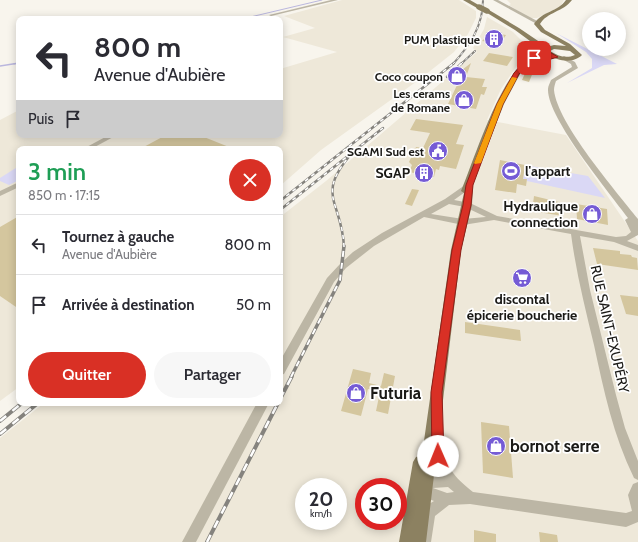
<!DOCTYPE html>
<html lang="fr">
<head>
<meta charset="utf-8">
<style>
  body { margin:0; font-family:Cabin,sans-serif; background:#f7f7f7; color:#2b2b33; height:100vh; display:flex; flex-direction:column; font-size:15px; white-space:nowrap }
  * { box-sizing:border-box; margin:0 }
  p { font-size:13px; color:#7c7c81 }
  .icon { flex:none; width:22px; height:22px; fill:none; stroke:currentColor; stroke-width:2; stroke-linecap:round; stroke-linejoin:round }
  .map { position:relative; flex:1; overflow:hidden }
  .panel { position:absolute; left:16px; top:146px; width:267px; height:260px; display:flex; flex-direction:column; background:#fff; border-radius:8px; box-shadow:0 2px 10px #0003 }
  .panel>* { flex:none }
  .guide { position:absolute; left:16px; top:16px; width:267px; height:122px; border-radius:8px; box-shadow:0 2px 10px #0003; background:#fff; color:#2b2b33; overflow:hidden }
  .buttons { position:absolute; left:582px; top:12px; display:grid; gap:8px }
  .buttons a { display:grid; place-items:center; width:44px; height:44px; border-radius:50%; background:#fff; box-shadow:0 2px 10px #0003; font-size:20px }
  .speed { position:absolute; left:295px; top:478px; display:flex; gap:8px; font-size:20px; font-weight:700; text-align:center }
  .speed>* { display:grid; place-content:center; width:52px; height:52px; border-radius:50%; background:#fff; box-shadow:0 2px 10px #0003; line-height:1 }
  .speed small { font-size:10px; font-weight:400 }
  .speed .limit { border:6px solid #d22; background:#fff; color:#111 }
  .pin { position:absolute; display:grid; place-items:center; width:34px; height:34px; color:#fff; margin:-17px; border-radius:8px; box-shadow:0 2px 6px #0006 }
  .me { position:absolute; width:44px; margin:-22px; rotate:359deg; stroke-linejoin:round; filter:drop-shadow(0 0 3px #0008) }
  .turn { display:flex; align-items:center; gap:14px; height:84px; padding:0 12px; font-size:18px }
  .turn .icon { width:52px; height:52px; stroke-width:2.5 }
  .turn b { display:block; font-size:28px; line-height:34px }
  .then { display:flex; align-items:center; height:38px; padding:0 12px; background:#0003; gap:8px; font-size:15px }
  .round { display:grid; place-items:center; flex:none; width:42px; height:42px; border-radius:21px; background:#f7f7f7 }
  .head { display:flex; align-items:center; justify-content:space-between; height:68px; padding:0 12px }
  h1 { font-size:24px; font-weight:600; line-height:30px; color:#1e9e55 }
  .button { display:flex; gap:8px; margin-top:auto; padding:8px 12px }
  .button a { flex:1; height:46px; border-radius:24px; background:#d93025; color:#fff; font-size:16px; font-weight:600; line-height:46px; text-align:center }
  .button a+a { background:#f7f7f7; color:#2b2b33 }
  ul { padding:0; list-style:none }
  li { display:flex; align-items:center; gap:12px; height:60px; padding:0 12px; border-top:1px solid #e1e1e2 }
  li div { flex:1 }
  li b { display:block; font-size:15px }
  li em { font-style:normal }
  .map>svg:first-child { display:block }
  .built { fill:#eee8d9; fill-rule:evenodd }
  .green { fill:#dad8f5 }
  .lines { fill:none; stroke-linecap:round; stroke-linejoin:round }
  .stream-far1 { stroke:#bab7de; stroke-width:1 }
  .stream { stroke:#bab7de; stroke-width:1.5 }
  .building { fill:#d4c69e }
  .minor { fill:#bcb6a5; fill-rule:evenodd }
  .major { fill:#8c8161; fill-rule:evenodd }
  .rail-far3-casing { stroke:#85837e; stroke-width:2 }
  .rail-far2-casing { stroke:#85837e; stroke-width:2.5 }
  .rail-far1-casing { stroke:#85837e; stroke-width:3.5 }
  .rail-casing { stroke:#85837e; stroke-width:4 }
  .rail-far3 { stroke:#fff; stroke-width:1; stroke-dasharray:3; stroke-linecap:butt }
  .rail-far2 { stroke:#fff; stroke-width:1.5; stroke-dasharray:4; stroke-linecap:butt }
  .rail-far1 { stroke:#fff; stroke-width:2; stroke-dasharray:6; stroke-linecap:butt }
  .rail { stroke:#fff; stroke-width:2.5; stroke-dasharray:8; stroke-linecap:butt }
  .major-bridge { stroke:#8c8161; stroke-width:5.5 }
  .route { fill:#d93025; stroke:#8d1f18 }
  .slow { fill:#f59e0b }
  .labels { text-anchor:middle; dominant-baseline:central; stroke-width:3.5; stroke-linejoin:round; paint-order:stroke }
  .far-poi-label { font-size:12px; font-weight:bold; fill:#1b1a17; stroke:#fff; text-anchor:end }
  .poi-label { font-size:14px; font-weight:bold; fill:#1b1a17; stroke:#fff; text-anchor:end }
  .street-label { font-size:14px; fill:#1b1a17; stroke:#fff }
  .near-poi-label { font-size:17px; font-weight:bold; fill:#1b1a17; stroke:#fff; text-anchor:start }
</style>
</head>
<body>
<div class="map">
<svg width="638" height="542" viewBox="0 0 638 542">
  <rect width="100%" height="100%" fill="#f8f5ed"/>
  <g class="built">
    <path d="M342 0H459L476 11V18L468 34 454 52 420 79 321 150 280 186V149H19V387L0 401V120L19 110V135H280V69L337 52 283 37 315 28 284 16Z"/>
    <path d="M507 0H564L560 7 537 18H529L509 5 511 4Z"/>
    <path d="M487 17 513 32 525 44 528 54 522 58 501 89 487 120 566 135 638 241V542H0V438L44 403H280V217L326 181 477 52 473 48 484 29ZM304 487H338V521H304ZM364 487H398V521H364Z"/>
  </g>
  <g class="green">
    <path d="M556 33 617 64 604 65 567 83 592 68V59L586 52Z"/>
    <path d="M525 165 588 176 605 198 527 181V179H523Z"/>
    <path d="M19 166V180L9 185 0 181V178Z"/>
  </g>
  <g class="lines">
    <g class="stream-far1">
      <path d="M242 19 322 0"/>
      <path d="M14 64 19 63"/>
    </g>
    <path class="stream" d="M0 66 19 63"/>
  </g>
  <g class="building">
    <path d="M493 33 506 35 500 44 482 41 486 37H490Z"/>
    <path d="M489 53 513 57 507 66 483 61Z"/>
    <path d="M471 63 466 77 485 79 482 87H487L484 95 481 94 476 109 448 104 459 81 449 80Z"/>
    <path d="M527 69 534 70 529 82 522 80Z"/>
    <path d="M416 119 463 125 456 144 464 145 456 169 440 166 439 170 436 169 434 177 409 172 412 165 409 162 416 147 423 148 430 133 410 130Z"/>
    <path d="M166 135H199L234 149H140Z"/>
    <path d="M500 160 525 165 523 179H527L526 186 517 184 516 193 495 190Z"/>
    <path d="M412 189 419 190 412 206 405 204Z"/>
    <path d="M534 196 563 203V216L532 211Z"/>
    <path d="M576 204 607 209 608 225 577 219Z"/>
    <path d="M19 216V309L0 296V227Z"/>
    <path d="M593 248 620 251V254L631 255 632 257 637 258 638 270 597 264Z"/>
    <path d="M620 295 638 297V316L626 314Z"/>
    <path d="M465 322 520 330 521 341 465 333Z"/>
    <path d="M353 369 371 373 369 383 381 386 384 373 395 376 388 414 376 411 380 392 368 389 361 416 341 411Z"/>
    <path d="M481 422 509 426 513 478 483 473Z"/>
    <path d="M474 530 496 534V542H474Z"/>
    <path d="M539 532 557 535 558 542H540Z"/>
  </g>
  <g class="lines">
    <g class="minor">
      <path d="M331 0H338L271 16 269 15Z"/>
      <path d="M493 0H498L539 22 535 23Z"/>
      <path d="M564 56 575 62 578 68 556 81C555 84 554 87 554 90 557 123 616 191 638 219V235L627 241 638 245V251L614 242 580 236 590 290 616 395 625 428 638 461V480L634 478C613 435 604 391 594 345 585 308 576 272 571 234L494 220 463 225 424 217 374 246 346 268 334 282 284 374 280 375V361L327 278 340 264 353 252 382 233 445 199 465 185H471L472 187 454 200 470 203 497 216 616 237 626 236 631 232 625 220 628 218C610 193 547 118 548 89 548 86 550 83 551 80L572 67 571 64 562 59 561 58ZM449 204 465 207 486 217 463 219 431 214Z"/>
      <path d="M109 135H117L91 149H83Z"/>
      <path d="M19 182V187L0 196V191Z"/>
      <path d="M257 403H269L196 542H182Z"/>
      <path d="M437 426 441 427C444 434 443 442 444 449 446 469 458 480 473 492L626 513 632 511 628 495 633 484 638 482V522L626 527 470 504 449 505 435 516 431 542H417L422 512 424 507 434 501 419 495 415 488 417 478 422 476 439 475C433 464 427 439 433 427ZM448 487 454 492 447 493 433 488Z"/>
    </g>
    <g class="major">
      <path d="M463 0H470L482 7 477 8Z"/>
      <path d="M566 0H572C563 12 547 12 540 24L545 30 570 44 582 55C573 64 558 61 548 55L530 62 520 74 504 104 473 183 472 205 461 250 426 542H399L413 462 416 457 422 455 451 250 464 193 461 191C475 157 498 83 525 61 530 56 539 55 545 52L515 30 484 11 489 10 519 28 547 47 554 45 566 46 541 32 534 24C542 11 558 12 566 0ZM554 49 570 51 575 55C566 59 558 56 550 51Z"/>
    </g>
    <defs>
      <g id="rail-far3">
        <path d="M453 64C470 45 483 26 483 0"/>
        <path d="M461 64 475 51"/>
      </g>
      <g id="rail-far2">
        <path d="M447 77 462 63"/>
        <path d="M280 201 454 63"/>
        <path d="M280 210 383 128"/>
        <path d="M344 247C342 200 314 196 353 152"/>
      </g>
      <path id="rail-far1" d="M291 377 340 280 344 246"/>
      <g id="rail">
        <path d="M280 399 292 376"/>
        <path d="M0 421 22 403"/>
        <path d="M0 434 38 403"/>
        <path d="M207 542 278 403"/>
      </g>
    </defs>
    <use href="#rail-far3" class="rail-far3-casing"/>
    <use href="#rail-far2" class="rail-far2-casing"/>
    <use href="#rail-far1" class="rail-far1-casing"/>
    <use href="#rail" class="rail-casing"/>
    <use href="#rail-far3" class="rail-far3"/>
    <use href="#rail-far2" class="rail-far2"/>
    <use href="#rail-far1" class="rail-far1"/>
    <use href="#rail" class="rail"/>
    <path class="major-bridge" d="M479 7 487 11"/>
  </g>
  <path class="route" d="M548 51 558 57 526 66 519 74 503 104 473 185 471 205 461 250 442 392 444 456 442 460 438 462 434 460 432 456 431 392 452 250 463 205 466 185 497 104 514 73 522 64 540 58 534 59 532 57Z"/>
  <path class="slow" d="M512 77 517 78 503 104 481 163 475 164 474 163 497 104Z"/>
  <defs>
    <symbol id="building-disc" viewBox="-11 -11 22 22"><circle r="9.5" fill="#755bd5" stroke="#fff"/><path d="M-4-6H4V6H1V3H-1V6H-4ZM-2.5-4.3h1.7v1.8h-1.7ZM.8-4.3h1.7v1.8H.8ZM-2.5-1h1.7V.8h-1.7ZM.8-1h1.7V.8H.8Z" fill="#fff"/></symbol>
    <symbol id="shop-disc" viewBox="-11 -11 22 22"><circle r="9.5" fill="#755bd5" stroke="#fff"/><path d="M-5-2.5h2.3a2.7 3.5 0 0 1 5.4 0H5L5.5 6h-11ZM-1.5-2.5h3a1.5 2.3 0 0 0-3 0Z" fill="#fff"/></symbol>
    <symbol id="civic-disc" viewBox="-11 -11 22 22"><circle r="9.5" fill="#755bd5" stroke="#fff"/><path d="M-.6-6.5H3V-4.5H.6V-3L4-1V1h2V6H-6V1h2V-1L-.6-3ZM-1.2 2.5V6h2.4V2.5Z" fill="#fff"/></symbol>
    <symbol id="stadium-disc" viewBox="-11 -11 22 22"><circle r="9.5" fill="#755bd5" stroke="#fff"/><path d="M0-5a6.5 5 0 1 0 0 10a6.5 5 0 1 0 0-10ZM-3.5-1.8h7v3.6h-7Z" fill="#fff"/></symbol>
    <symbol id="supermarket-disc" viewBox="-11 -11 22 22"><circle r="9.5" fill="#755bd5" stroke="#fff"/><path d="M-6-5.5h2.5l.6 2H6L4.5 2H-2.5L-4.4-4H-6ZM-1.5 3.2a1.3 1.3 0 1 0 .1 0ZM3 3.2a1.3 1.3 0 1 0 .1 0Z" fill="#fff"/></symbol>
  </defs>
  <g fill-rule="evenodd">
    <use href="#building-disc" x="483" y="28" width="22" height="22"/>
    <use href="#shop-disc" x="446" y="65" width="22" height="22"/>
    <use href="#shop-disc" x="453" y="89" width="22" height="22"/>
    <use href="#civic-disc" x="427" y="140" width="22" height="22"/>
    <use href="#stadium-disc" x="500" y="160" width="22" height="22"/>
    <use href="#building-disc" x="413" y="162" width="22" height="22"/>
    <use href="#shop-disc" x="581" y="203" width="22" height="22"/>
    <use href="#supermarket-disc" x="511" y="267" width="22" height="22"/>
    <use href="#shop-disc" x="345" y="382" width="22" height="22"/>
    <use href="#shop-disc" x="485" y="435" width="22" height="22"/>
  </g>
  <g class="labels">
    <g class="far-poi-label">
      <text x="480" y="39">PUM plastique</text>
      <text x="443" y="76">Coco coupon</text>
      <text x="450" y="93">Les cerams<tspan x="450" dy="14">de Romane</tspan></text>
      <text x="424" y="151">SGAMI Sud est</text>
    </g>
    <g class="poi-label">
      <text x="525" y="171" text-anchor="start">l'appart</text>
      <text x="410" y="173">SGAP</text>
      <text x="578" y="206">Hydraulique<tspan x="578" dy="16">connection</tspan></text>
      <text x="522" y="299" text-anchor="middle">discontal<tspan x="522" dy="16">épicerie boucherie</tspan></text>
    </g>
    <g class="street-label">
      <text transform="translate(610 329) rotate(77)">RUE SAINT-EXUPÉRY</text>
    </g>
    <g class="near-poi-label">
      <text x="370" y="393">Futuria</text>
      <text x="510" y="446">bornot serre</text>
    </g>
  </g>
</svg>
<div class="buttons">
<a><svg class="icon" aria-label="sound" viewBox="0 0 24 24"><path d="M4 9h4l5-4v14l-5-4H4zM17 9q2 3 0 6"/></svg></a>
</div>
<div class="speed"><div>20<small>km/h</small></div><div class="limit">30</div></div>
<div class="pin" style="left:534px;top:58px;background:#d93025"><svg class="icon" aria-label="arrive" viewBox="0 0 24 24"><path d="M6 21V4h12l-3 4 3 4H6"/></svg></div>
<svg class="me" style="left:438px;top:456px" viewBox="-20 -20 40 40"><circle r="19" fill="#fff"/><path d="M0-13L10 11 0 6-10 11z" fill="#d93025"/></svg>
<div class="guide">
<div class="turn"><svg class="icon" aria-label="left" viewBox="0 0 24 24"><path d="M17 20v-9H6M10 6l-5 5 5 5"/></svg><div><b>800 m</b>Avenue d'Aubière</div></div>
<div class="then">Puis<svg class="icon" aria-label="arrive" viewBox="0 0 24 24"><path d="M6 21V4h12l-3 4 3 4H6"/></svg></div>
</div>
<section class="panel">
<div class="head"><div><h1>3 min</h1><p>850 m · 17:15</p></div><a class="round" style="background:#d93025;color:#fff"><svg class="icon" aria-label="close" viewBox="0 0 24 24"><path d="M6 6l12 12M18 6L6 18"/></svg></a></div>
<ul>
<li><svg class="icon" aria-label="left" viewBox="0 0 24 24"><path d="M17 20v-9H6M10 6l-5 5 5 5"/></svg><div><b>Tournez à gauche</b><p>Avenue d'Aubière</p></div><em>800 m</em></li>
<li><svg class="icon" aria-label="arrive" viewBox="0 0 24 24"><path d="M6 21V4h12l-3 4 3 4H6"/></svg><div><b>Arrivée à destination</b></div><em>50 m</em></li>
</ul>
<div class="button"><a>Quitter</a><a>Partager</a></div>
</section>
</div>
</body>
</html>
